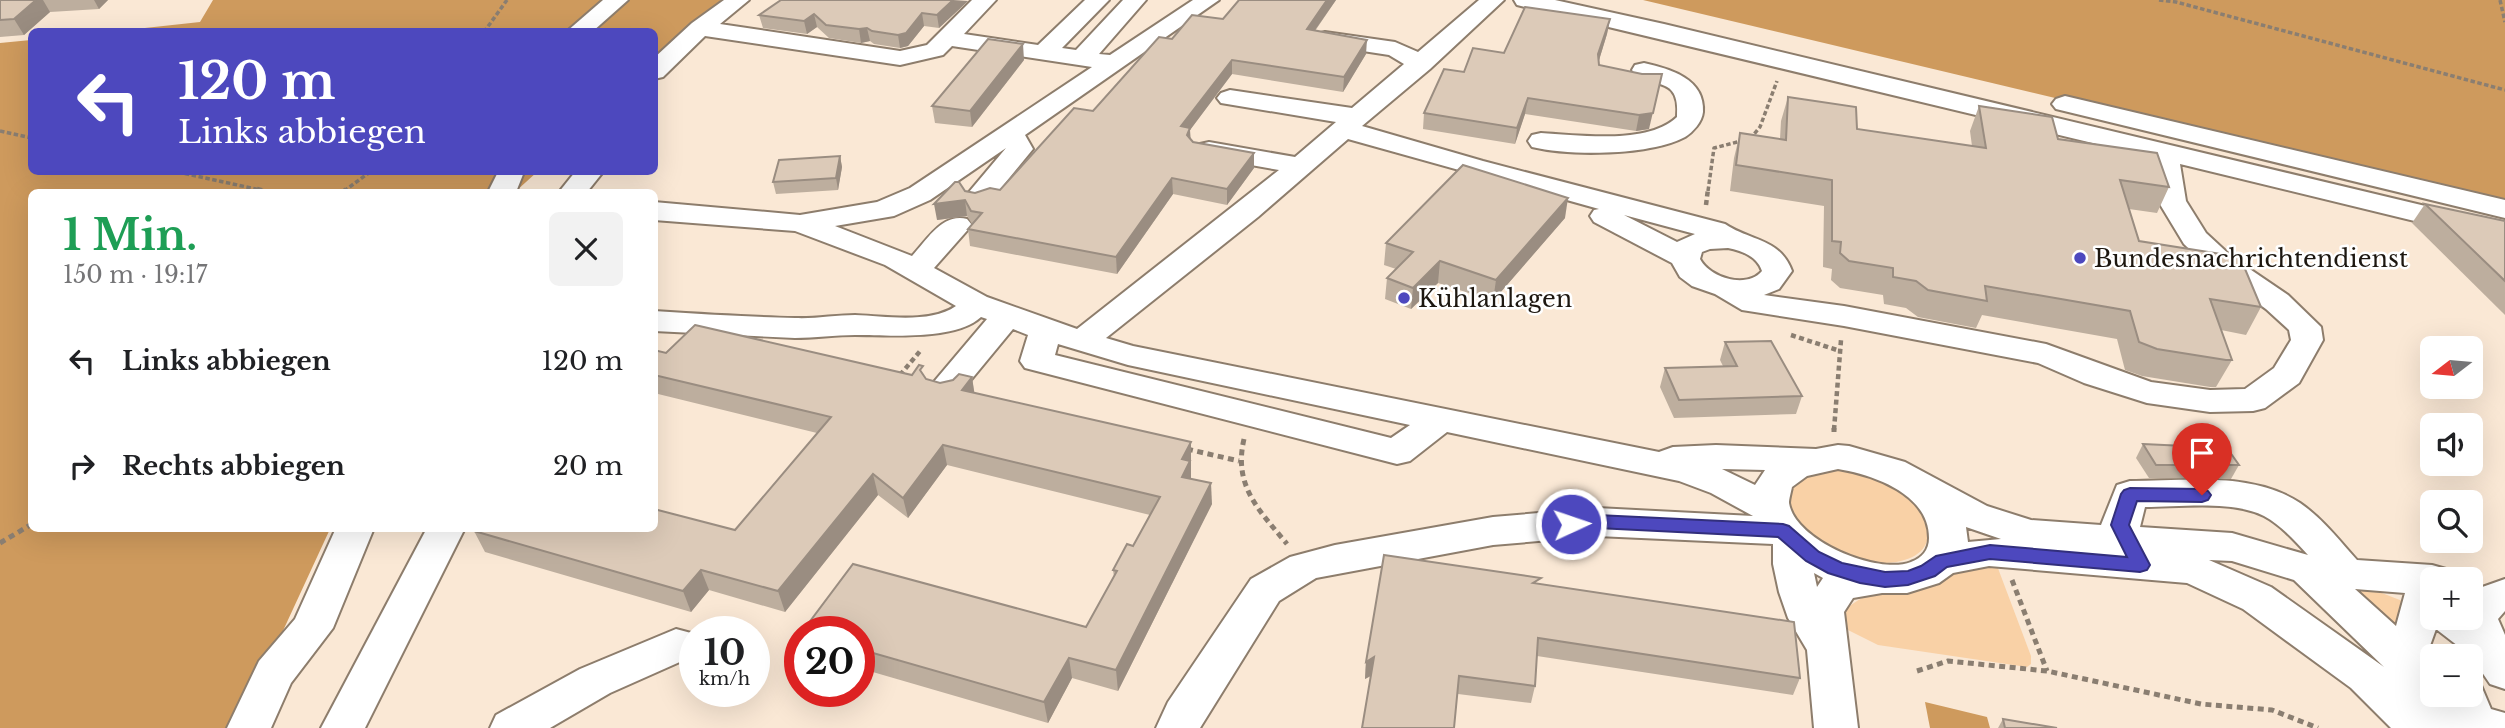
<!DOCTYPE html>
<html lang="de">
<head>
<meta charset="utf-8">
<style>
  body { margin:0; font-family:"Libre Baskerville",serif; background:#f2f2f2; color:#202124; height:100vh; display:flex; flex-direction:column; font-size:26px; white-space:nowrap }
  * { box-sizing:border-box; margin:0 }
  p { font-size:23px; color:#757577 }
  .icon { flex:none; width:38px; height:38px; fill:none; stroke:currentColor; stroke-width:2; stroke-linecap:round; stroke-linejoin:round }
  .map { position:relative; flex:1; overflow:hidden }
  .sheet { position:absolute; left:28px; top:189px; width:630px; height:343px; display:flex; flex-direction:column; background:#fff; border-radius:10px; box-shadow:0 7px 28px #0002 }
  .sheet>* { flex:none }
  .guide { position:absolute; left:28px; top:28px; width:630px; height:147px; border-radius:10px; box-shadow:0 7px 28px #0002; background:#4d48be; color:#fff; overflow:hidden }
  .needle { width:46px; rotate:254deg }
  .fabs { position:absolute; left:2420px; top:336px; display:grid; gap:14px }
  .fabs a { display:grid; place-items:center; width:63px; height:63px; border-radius:10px; background:#fff; box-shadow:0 7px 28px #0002; font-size:35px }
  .speed { position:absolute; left:679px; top:616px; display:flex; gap:14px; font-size:35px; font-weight:700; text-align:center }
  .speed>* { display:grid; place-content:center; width:91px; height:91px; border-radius:50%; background:#fff; box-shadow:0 7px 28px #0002; line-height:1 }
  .speed small { font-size:18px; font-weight:400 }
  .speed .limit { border:10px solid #d22; background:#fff; color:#111 }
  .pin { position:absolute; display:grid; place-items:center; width:60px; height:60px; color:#fff; margin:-72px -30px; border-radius:50% 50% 50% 0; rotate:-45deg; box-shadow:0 0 7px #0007 }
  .pin .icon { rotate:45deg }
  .me { position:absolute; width:77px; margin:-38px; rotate:87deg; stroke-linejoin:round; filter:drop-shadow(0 0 5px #0008) }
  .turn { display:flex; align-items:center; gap:24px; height:147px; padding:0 35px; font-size:32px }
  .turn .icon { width:91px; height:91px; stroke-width:2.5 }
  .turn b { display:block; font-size:49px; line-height:60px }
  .round { display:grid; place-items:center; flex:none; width:74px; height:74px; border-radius:10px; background:#f2f2f2 }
  .head { display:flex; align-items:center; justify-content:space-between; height:119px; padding:0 35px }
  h1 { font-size:42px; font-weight:700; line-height:52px; color:#1e9e55 }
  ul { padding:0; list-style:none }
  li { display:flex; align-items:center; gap:21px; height:105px; padding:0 35px }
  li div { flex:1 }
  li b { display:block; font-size:26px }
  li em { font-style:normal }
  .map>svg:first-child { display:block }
  .green { fill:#f9d1a6 }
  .forest { fill:#ce9a5d }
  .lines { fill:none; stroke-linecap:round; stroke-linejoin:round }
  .minor-casing { stroke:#8d7d6c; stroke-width:4 }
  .path-far2 { stroke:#8a7e71; stroke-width:3.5; stroke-dasharray:4.5 2.5; stroke-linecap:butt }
  .path-far1 { stroke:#8a7e71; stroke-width:4.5; stroke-dasharray:5 3.5; stroke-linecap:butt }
  .path { stroke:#8a7e71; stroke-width:5; stroke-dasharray:6 4.5; stroke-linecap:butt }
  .minor { fill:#fff; fill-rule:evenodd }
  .wall { fill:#bdae9e }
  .shaded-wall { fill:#9a8d81 }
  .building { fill:#dccab8; stroke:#9a8d81; stroke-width:2 }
  .route { fill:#4d48be; stroke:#322f7c; stroke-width:2 }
  .poi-dot { fill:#4d48be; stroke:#fff; stroke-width:2.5 }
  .labels { text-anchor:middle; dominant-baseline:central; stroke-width:5; stroke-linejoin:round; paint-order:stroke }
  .poi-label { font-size:24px; fill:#1d1710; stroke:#fff; text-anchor:start }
</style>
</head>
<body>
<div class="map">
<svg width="2505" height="728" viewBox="0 0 2505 728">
  <rect width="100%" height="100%" fill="#fae8d5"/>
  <g class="green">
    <path d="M1841 467C1858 473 1883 476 1897 486 1936 513 1945 560 1886 563 1854 565 1784 536 1790 496 1791 487 1796 480 1804 475 1813 469 1830 469 1841 467Z"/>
    <path d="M1996 563 2031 656V664L2027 667 1878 645 1846 629 1842 614C1867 582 1957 570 1996 563Z"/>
    <path d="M2331 588H2369L2405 602 2399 633Z"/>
  </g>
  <g class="forest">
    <path d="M213 0H721L655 58 654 32H108L200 22Z"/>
    <path d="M1643 0H2505V205Z"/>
    <path d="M31 40 32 172H537L515 192H32V528L330 529 238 728H0V43Z"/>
    <path d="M1925 702 1987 717 1990 728H1930Z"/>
  </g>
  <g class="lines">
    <defs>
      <g id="minor">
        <path d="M603 0H628L592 32H566Z"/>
        <path d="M724 0H749L720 24 900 51 927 45 972 0H996L964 34 1038 45 1085 0H1109L1062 48 1076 50 1123 0H1146L1099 54 1110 55 1193 0H1219L1025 135 1033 149 988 204 978 206 968 204 964 198 1006 148 930 200 894 216 835 226 912 256C928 239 942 213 967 219L972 225 934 268 987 297 1077 329 1279 170 1200 156 1196 150 1200 144 1209 142 1295 157 1336 122 1221 103 1217 98 1221 93 1230 90 1352 108 1404 64 1389 55 1317 44 1313 39 1317 34 1325 32 1395 42 1418 52 1479 0H1504L1430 69 1362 126 1483 161 1725 224C1750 241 1780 238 1792 271L1779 289 1764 295 1844 306 2046 344 2151 382 2210 390 2245 389 2274 368 2291 340 2289 330 2266 309 2210 269 2184 244 2158 201 2151 157 1525 7 1517 5 1514 0H1555L1664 24 2505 225V243L2180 164 2186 201 2206 233 2232 257 2288 295 2321 327 2323 340 2299 383 2265 408 2253 411 2210 412 2147 403 2084 383 2038 363 1844 326 1742 310 1715 294 1692 286 1680 277 1672 263 1594 222 1590 216 1594 210 1599 209 1348 139 1258 217 1106 338 1133 346 1659 452 1673 447 1716 445 1816 449 1838 445 1849 446 1905 462 1987 506 2031 520 2101 525 2117 485 2130 481C2184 481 2252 471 2300 503 2322 518 2339 540 2357 560L2432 565 2446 569 2451 579H2432V618H2471V591L2505 579V611L2498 619 2505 635V689L2490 684 2471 656 2436 629 2427 654 2432 659V695H2471V679L2480 683 2491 709 2505 713V728H2391L2351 688 2243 609 2187 583 1989 566 1953 573 1939 583 1907 593H1882L1853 598 1844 612 1858 728H1814L1807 650 1788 618 1779 592 1773 564V544L1597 536 1493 545 1316 578 1279 601 1200 728H1156L1168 702 1251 579 1290 557 1335 545 1493 517 1597 508 1753 516 1711 493 1679 481 1447 432 1410 461 1397 464 1025 368 1020 361 1028 335 1013 329 956 398 944 401 932 398 927 390 987 319 981 317C955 341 888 335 855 335 835 335 815 338 795 338 748 336 701 333 654 331V311C701 314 748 317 795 318 815 319 835 315 855 315 885 316 930 324 956 306L885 265 795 231 654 220V202L800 215 877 202 910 188 1092 67 952 46 943 55 900 65 705 36 663 77 654 79V58L692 23ZM1624 215 1695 234 1677 242ZM1728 248C1742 251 1757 256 1762 271 1747 289 1710 278 1700 259L1702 252 1710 249ZM1058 344 1128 365 1410 425 1391 438 1055 355ZM1722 469 1765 470 1755 485ZM1838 469C1874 475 1929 494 1929 538 1929 550 1922 558 1911 562 1878 575 1795 541 1789 503 1789 499 1791 492 1792 487L1807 476ZM2145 507C2179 507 2233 500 2264 516 2281 525 2295 541 2308 555L2232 533 2140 527ZM1966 527 2001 539 1968 542ZM2209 560 2232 561 2294 580 2384 667 2271 587ZM1814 573 1823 578 1817 587ZM2355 589 2405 593 2396 626ZM2444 697 2446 704 2430 702 2429 700Z"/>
        <path d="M1644 63C1671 69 1705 79 1703 112 1702 122 1693 132 1685 137 1649 156 1570 156 1532 147L1528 141 1532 135 1541 133C1579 135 1648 145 1677 117 1681 71 1647 92 1632 70L1635 65Z"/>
        <path d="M2065 96 2505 200V218L2056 109 2052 104 2056 99Z"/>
        <path d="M498 172H524L516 192H488Z"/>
        <path d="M575 172H603L587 192H559Z"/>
        <path d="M336 528H374L333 628 291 683 271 728H227L259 661 295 619Z"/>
        <path d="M427 528H465L365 728H321Z"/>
        <path d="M676 629 691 633 695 641 691 657 610 693 550 728H490L496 715 580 669Z"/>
      </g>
    </defs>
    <use href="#minor" class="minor-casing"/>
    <g class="path-far2">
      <path d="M2159 0 2176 2 2505 90"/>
      <path d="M2500 0 2505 22"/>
      <path d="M484 32 507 0"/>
      <path d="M0 131 32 138"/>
      <path d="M1750 139 1760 127 1777 81"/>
      <path d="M178 172 265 191"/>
      <path d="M344 191 370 172"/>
      <path d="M1708 191 1714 148 1741 141"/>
    </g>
    <g class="path-far1">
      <path d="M257 189 269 192"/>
      <path d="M343 192 346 189"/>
      <path d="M1706 205 1708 189"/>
      <path d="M1791 335 1840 351"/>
      <path d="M900 375 921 350"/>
      <path d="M1834 430 1841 340"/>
    </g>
    <g class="path">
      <path d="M1834 432V428"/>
      <path d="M1244 439C1233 486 1259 510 1287 544"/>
      <path d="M1187 449 1239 461"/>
      <path d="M0 543 32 524"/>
      <path d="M2012 580 2047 671"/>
      <path d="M1917 671 1948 661 2047 671 2201 704 2272 710 2318 728"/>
    </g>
    <use href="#minor" class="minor"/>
  </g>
  <g class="wall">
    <path d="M0 0H108L99 9 50 12 24 35 0 37Z"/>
    <path d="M1239 0H1336L1315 31 1366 54 1343 92 1232 74 1190 130V139L1193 142 1254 153V168L1227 205 1173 194 1117 274 970 246 968 229 972 224 967 216 937 220 965 191 975 193 1000 190 1093 111 1172 39 1223 19Z"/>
    <path d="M968 1 939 28 924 26 908 46 900 48 874 44 870 41 861 43 829 38 817 27 807 34 763 28 759 15Z"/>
    <path d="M1610 19 1607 34 1599 60V65L1649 129 1636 131 1525 114 1515 144 1423 129 1424 113 1464 72 1504 53Z"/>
    <path d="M1024 60 972 127 935 123 932 106Z"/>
    <path d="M1788 97 1857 129 1972 146 1970 131 1979 106 2169 187 2157 213 2129 209 2139 241 2261 307 2246 335 2221 330 2232 360 2216 387H2210L2142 376 2125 370 2117 339 1982 315 1976 328 1918 317 1906 308 1884 304 1883 295 1840 288 1831 280 1832 269 1823 267 1824 206 1730 191 1734 158 1740 133 1780 139 1781 121Z"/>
    <path d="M840 156 842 167 838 190 776 194 773 182Z"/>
    <path d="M2425 204 2505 221V315L2412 223Z"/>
    <path d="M1565 218 1493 301 1438 283 1411 309 1385 299 1387 278 1396 269 1384 265 1386 243Z"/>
    <path d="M1725 342 1802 396 1796 414 1674 418 1660 387 1665 368 1723 366 1720 360Z"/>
    <path d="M654 350 666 353 925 378 926 379 940 383 972 377 974 393 1191 442V479L1212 504 1118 691 1072 678 1048 723 859 668V632L1086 627 1114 577 1113 570 1133 546 1150 515 947 465 908 518 878 495 785 612 709 590 691 612 485 552 474 531 735 530 817 433 654 393Z"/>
    <path d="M2143 444 2239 465 2231 479 2149 478 2136 458Z"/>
    <path d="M1540 584 1800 678 1793 695 1537 656 1535 686 1531 703 1458 694 1371 676 1365 679 1366 662Z"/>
    <path d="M2003 719 2057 728H1998Z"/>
  </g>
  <g class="shaded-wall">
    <path d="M36 0H43L50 12 24 35 14 19Z"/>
    <path d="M94 0H108L99 9Z"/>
    <path d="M953 0 968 1 939 28 937 15Z"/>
    <path d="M1327 0H1336L1306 43 1307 29Z"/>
    <path d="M922 13 924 26 908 46 900 48 898 35Z"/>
    <path d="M814 14 817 27 807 34 804 21Z"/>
    <path d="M1610 19 1607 34 1596 70 1598 54Z"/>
    <path d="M867 28 870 41 861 43 859 29Z"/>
    <path d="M1367 40 1366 54 1343 92 1344 77Z"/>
    <path d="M1023 44 1024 60 972 127 970 111Z"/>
    <path d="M1232 60V74L1190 130 1191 143 1181 126Z"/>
    <path d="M1662 74 1649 129 1636 131 1639 115Z"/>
    <path d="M1528 98 1525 114 1515 144 1517 128Z"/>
    <path d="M1254 153V168L1227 205V189Z"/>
    <path d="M840 156 842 167 838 190 836 178Z"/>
    <path d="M1172 178 1173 194 1117 274 1116 257Z"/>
    <path d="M1568 198 1565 218 1493 301 1496 280Z"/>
    <path d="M965 200 967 216 937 220 934 204Z"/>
    <path d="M1440 261 1438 283 1411 309 1413 288Z"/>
    <path d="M972 377 975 397 962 390Z"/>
    <path d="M1191 442V482L1183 497 1182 459Z"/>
    <path d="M943 445 947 465 908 518 903 498Z"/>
    <path d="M873 474 878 495 785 612 778 591Z"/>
    <path d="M1211 483 1212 504 1118 691 1116 670Z"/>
    <path d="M701 570 709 590 691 612 683 591Z"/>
    <path d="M1374 657 1372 675 1365 679 1366 662Z"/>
    <path d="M1069 658 1072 678 1048 723 1044 702Z"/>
  </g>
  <g class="building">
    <path d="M0 0H36L14 19 0 20Z"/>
    <path d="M781 0H953L937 15 922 13 906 33 898 35 872 31 867 28 859 29 826 25 814 14 804 21 759 15Z"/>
    <path d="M1239 0H1327L1307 29 1367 40 1344 77 1232 60 1181 126 1190 128 1187 135 1193 142 1254 153 1227 189 1172 178 1116 257 968 229 982 213 971 211 965 200 934 204 955 182H959L965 191 975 193 990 188 1000 190 1074 108 1093 111 1159 37 1172 39 1192 15 1223 19Z"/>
    <path d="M1525 7 1610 19 1598 54 1599 65 1642 74H1662L1653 113 1639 115 1528 98 1517 128 1424 113 1444 69 1464 72 1473 48 1504 53Z"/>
    <path d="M988 39 1023 44 970 111 932 106Z"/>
    <path d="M1788 97 1856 107 1857 129 1986 148 1979 106 2052 117 2058 139 2157 153 2169 187 2120 180 2139 241 2240 257 2261 307 2210 299 2232 360H2226L2157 349 2139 342 2130 311 1985 286 1987 301 1928 290 1916 281 1893 277V268L1849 261 1840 253 1841 242 1832 241V180L1736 165 1740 133 1786 140Z"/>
    <path d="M840 156 836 178 773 182 779 160Z"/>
    <path d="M1463 165 1568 198 1496 280 1440 261 1413 288 1387 278 1413 252 1386 243Z"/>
    <path d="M2425 204 2505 221V281Z"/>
    <path d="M695 325 912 375 919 365 923 366 920 370 926 379 940 383 953 380 959 374 972 377 962 390 1191 442 1182 459 1190 461 1182 477 1211 483 1116 670 1069 658 1044 702 859 649V632H802L853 564 1086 627 1117 571 1113 570 1127 544 1133 546 1160 497 943 445 903 498 873 474 778 591 701 570 683 591 474 531 477 528H654V509L735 530 831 417 654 375V350L666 353Z"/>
    <path d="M1771 341 1802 396 1679 400 1665 368 1737 366 1725 342Z"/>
    <path d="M2143 444 2227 448 2239 465H2156Z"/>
    <path d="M1384 555 1541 578 1533 583 1794 622 1800 678 1538 638 1535 686 1459 676 1454 728H1362L1374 657 1366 662Z"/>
    <path d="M2003 719 2057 728H2005Z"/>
  </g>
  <path class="route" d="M2130 488 2202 489 2208 491 2211 495 2208 500 2202 502 2137 501 2129 525 2150 565 2147 570 2140 572 1990 559 1947 567 1935 576 1908 585 1885 587 1860 583 1828 573 1806 561 1778 537 1597 528 1565 529 1562 524 1565 519 1597 515 1783 524 1789 526 1819 552 1842 563 1885 572 1908 571 1921 566 1936 556 1990 545 2127 557 2111 525 2121 494 2124 490Z"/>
  <g class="poi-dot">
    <circle cx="2080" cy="258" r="7"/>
    <circle cx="1404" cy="298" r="7"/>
  </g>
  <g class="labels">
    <g class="poi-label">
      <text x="2094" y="258">Bundesnachrichtendienst</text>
      <text x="1418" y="298">Kühlanlagen</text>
    </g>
  </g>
</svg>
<div class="fabs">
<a><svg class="needle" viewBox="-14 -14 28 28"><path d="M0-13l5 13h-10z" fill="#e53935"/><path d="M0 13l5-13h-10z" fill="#757577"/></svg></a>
<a><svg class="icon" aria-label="sound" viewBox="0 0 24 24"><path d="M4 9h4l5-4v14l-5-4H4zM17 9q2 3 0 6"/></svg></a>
<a><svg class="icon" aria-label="search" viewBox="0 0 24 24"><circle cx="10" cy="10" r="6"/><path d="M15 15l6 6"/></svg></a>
<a>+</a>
<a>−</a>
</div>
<div class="speed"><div>10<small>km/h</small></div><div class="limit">20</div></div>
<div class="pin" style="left:2202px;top:495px;background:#d93025"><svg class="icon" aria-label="arrive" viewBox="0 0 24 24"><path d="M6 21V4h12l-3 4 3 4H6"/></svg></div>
<svg class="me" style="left:1571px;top:524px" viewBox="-20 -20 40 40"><circle r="17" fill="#4d48be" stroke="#fff" stroke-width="3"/><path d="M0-11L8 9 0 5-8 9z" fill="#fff"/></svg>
<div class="guide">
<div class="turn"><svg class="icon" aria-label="left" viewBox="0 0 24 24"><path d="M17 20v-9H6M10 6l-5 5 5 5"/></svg><div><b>120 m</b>Links abbiegen</div></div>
</div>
<section class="sheet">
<div class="head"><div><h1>1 Min.</h1><p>150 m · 19:17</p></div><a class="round"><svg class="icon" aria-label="close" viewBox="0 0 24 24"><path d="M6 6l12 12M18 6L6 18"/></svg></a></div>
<ul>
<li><svg class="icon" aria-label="left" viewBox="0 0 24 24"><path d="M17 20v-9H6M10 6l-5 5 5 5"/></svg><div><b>Links abbiegen</b></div><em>120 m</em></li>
<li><svg class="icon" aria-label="right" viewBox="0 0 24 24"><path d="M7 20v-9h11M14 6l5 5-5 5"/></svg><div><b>Rechts abbiegen</b></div><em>20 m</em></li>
</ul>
</section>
</div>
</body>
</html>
